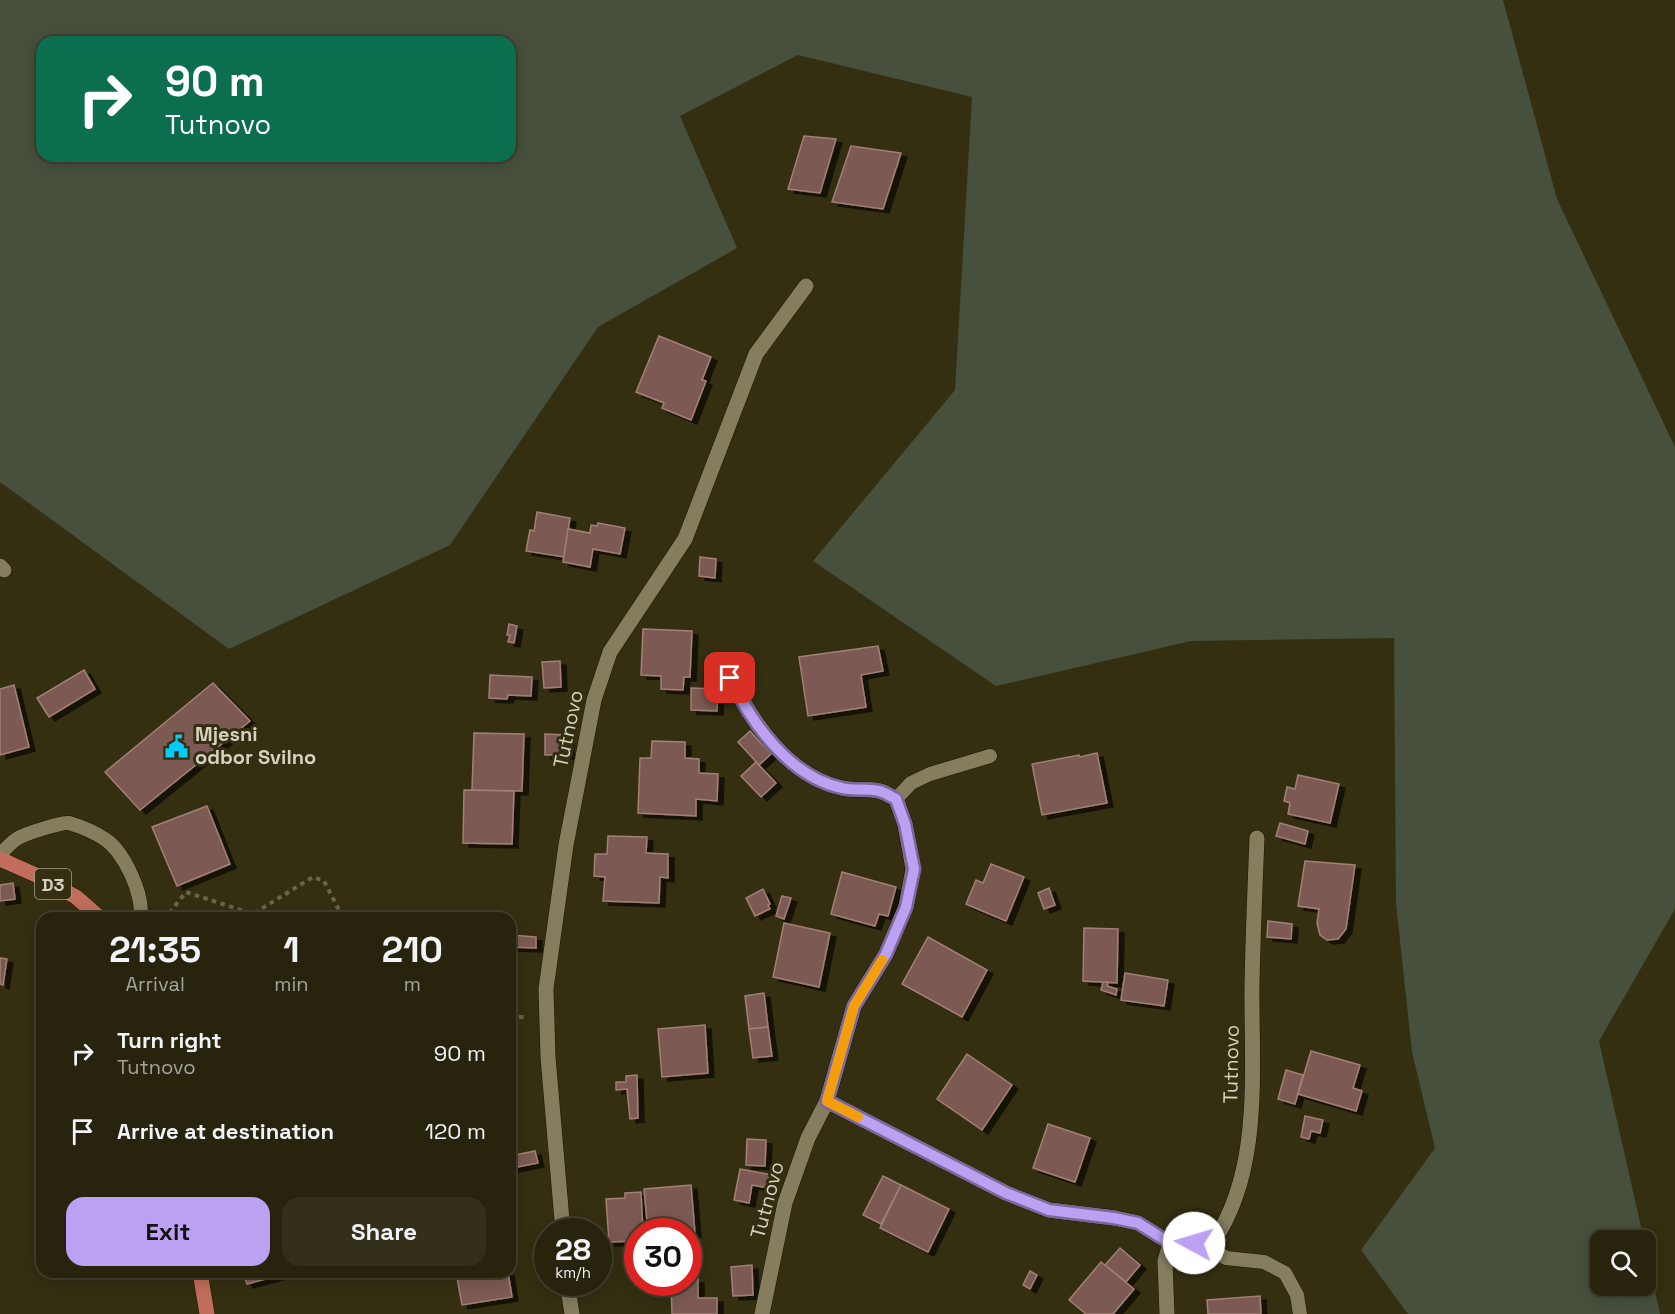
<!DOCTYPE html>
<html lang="en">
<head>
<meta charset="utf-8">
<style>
  body { margin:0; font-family:"Space Grotesk",sans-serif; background:#332f1b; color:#f1f3f6; height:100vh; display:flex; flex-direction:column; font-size:22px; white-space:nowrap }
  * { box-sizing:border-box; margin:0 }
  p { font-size:20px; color:#a4a49d }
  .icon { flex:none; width:33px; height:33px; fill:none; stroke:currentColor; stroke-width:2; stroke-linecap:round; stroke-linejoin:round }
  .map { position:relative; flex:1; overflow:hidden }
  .side { position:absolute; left:36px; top:912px; width:480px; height:366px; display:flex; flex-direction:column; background:#27230d; border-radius:18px; box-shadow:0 3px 15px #0003,0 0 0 2px #43402e }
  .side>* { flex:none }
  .banner { position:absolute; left:36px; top:36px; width:480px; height:126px; border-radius:18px; box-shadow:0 3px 15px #0003,0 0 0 2px #43402e; background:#0b6e4f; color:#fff; overflow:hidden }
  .controls { position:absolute; left:1590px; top:1230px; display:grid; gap:12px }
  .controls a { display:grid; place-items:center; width:66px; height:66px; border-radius:12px; background:#27230d; box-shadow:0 3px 15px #0003,0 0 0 2px #43402e; font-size:30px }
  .speed { position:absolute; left:534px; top:1218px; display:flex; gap:12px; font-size:30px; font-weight:700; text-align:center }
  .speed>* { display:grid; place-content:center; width:78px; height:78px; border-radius:50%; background:#27230d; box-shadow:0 3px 15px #0003,0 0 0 2px #43402e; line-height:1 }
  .speed small { font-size:15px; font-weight:400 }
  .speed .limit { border:9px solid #d22; background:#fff; color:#111 }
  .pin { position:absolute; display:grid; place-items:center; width:51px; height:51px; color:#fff; margin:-26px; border-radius:12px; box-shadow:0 3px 9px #0006 }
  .me { position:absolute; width:66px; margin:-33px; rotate:276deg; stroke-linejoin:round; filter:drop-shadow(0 0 4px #0008) }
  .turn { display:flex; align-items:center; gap:21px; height:126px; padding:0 30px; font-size:27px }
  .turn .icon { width:78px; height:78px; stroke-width:2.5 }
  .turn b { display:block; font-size:42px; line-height:51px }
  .eta { display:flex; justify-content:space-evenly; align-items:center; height:102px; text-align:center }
  .eta b { font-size:36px; font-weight:800; line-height:42px }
  .action { display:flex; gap:12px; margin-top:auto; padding:12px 30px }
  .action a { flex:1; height:69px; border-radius:18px; background:#bca0f2; color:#111; font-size:24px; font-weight:800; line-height:69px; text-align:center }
  .action a+a { background:#332f1b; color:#f1f3f6 }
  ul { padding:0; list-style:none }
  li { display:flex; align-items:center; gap:18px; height:78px; padding:0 30px }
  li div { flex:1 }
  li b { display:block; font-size:22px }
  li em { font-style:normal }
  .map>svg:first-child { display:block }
  .green { fill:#47503d; fill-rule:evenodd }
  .building { fill:#7b5a52; stroke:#a37f76; stroke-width:1.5; filter:url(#shadow) }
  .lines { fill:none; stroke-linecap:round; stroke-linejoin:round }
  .service-casing { stroke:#1c1700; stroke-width:15 }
  .minor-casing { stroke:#1c1700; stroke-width:16 }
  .primary-casing { stroke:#1c1700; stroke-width:16 }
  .path { stroke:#6a664c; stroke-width:4; stroke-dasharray:4.5 4.5; stroke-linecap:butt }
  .service { stroke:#847e5e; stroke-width:14 }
  .minor { stroke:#847e5e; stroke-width:15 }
  .primary { stroke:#c06d5b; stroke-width:15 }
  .route-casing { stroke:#7a689d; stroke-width:15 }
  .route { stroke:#bca0f2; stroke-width:10 }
  .slow { stroke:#f59e0b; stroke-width:10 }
  .labels { text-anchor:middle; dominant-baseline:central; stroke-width:6; stroke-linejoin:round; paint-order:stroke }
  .shield { fill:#342f11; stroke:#a5a18c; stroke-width:1.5 }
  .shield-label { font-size:18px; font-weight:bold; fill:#d5d2c1 }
  .street-label { font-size:20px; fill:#d5d2c1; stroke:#342f11 }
  .poi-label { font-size:20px; font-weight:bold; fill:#d5d2c1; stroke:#342f11; text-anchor:start }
</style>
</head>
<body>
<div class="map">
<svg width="1675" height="1314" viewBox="0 0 1675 1314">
  <defs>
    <filter id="shadow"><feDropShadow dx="6" dy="4" stdDeviation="0" flood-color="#0009"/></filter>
  </defs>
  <rect width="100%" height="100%" fill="#342f11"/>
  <path class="green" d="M0 0H1503L1557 199 1675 447V909L1599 1041 1644 1240H1600V1286H1646V1249L1660 1314H1408L1361 1250 1435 1148 1412 1052 1396 903 1394 638 1191 641 996 686 813 561 955 390 972 97 798 55 680 116 737 248 598 327 450 545 229 649 0 482ZM42 42H510V156H42Z"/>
  <g class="building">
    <path d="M804 136 836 139 820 193 788 189Z"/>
    <path d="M851 146 901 153 883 209 832 202Z"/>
    <path d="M659 336 711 357 702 380 706 381 691 420 662 408 664 403 636 392Z"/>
    <path d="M537 512 570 518 564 557 526 551 530 530 534 531Z"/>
    <path d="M598 523 625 528 620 554 593 549 590 567 563 562 568 529 590 533 591 525 597 526Z"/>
    <path d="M700 557 716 559 715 578 699 576Z"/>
    <path d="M509 624 517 626 514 643 508 642 510 635H507Z"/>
    <path d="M643 629 692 631 690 677H684L683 690 661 689V676L641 675Z"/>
    <path d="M878 646 883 671 861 675 866 707 808 716 799 657Z"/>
    <path d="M560 661 561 687 544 688 542 662Z"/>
    <path d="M84 670 95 689 49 717 37 698Z"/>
    <path d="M490 675 532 677 531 696 508 695 507 699 489 698Z"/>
    <path d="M213 683 250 721 140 810 105 772Z"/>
    <path d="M14 685 29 747 0 755V689Z"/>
    <path d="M691 688 718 689 717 711 691 710Z"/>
    <path d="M750 731 771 754 759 765 738 742Z"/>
    <path d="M474 733 524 734 522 791 472 790Z"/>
    <path d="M545 734 568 735V755H545Z"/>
    <path d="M652 741 685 742V758L699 759V773L718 774 717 801 696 799V816L638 813 640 758H651Z"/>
    <path d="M1097 753 1107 803 1042 815 1032 764 1079 755 1080 757Z"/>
    <path d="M756 762 776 783 761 797 741 776Z"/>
    <path d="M1298 775 1339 784 1330 823 1288 814 1290 803 1284 801 1287 787 1295 789Z"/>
    <path d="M464 790 514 791 512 844 463 843Z"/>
    <path d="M207 806 230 864 177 886 152 827Z"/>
    <path d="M1280 823 1308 831 1305 844 1276 836Z"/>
    <path d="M608 836 647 837 646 853 668 854V878L660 877 659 903 603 901 605 877 594 876 595 854H607Z"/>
    <path d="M1305 861 1355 865 1346 929 1338 939 1327 940 1320 935 1317 923 1319 909 1298 906Z"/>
    <path d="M991 864 1024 877 1006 921 966 904 976 880 983 883Z"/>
    <path d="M842 872 896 887 888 916 879 914 875 926 831 914Z"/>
    <path d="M13 883 15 899 0 901V885Z"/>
    <path d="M1049 888 1055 905 1044 909 1038 893Z"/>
    <path d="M763 889 770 904 768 905 770 909 755 916 746 898Z"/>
    <path d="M782 896 791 898 784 919 776 916Z"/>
    <path d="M1268 921 1292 924 1291 939 1267 937Z"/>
    <path d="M784 923 830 933 819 987 773 977Z"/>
    <path d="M1084 928 1118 929 1117 983 1083 981Z"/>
    <path d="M510 935 536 937V948L510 947Z"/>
    <path d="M928 937 987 970 962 1017 902 984Z"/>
    <path d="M0 958 7 959 3 985 0 984Z"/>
    <path d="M1125 973 1168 980 1164 1006 1121 1000Z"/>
    <path d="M1103 982H1108L1107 986 1117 989 1116 995 1101 990Z"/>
    <path d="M764 993 768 1027 749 1029 745 996Z"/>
    <path d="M705 1025 708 1073 662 1077 658 1029Z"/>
    <path d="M768 1027 772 1056 753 1058 749 1029Z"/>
    <path d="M1311 1051 1360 1065 1353 1088 1362 1091 1356 1111 1298 1094Z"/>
    <path d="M967 1054 1012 1085 982 1130 937 1099Z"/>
    <path d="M1286 1070 1303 1075 1295 1104 1278 1099Z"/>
    <path d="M637 1075 638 1118 630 1119 627 1089 616 1090V1082H626V1076Z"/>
    <path d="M1305 1116 1323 1120 1320 1133 1311 1131 1309 1139 1301 1137Z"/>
    <path d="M1048 1124 1090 1138 1075 1182 1033 1168Z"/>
    <path d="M747 1139 766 1140 765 1166 746 1165Z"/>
    <path d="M535 1151 538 1163 512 1168 510 1156Z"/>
    <path d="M740 1169 772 1175 769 1188 752 1185 749 1203 734 1200Z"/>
    <path d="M883 1176 901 1185 881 1224 863 1215Z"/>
    <path d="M691 1185 695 1233 688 1234V1232H648L644 1189Z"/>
    <path d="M901 1185 949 1209 928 1252 880 1228Z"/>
    <path d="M641 1192 643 1232H638V1241L609 1242 606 1199 625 1198V1193Z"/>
    <path d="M35 1201H42V1254H38Z"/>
    <path d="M1120 1248 1140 1265 1126 1282 1105 1265Z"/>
    <path d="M1101 1262 1134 1289 1113 1314H1086L1069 1300Z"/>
    <path d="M752 1265 753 1295 733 1296 731 1267Z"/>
    <path d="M1030 1271 1037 1275 1030 1289 1023 1285Z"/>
    <path d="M243 1272H281V1275L247 1284Z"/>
    <path d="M456 1272H508L512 1297 462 1305Z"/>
    <path d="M688 1279H698V1298H717V1314H672L671 1282H688Z"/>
    <path d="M1260 1296 1261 1314H1208L1207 1300Z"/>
  </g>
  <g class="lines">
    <defs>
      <g id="service">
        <path d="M896 799 911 783 930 774 990 756"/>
        <path d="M0 855C6 848 12 841 20 837 28 833 62 822 69 823 79 826 94 832 103 838 123 849 145 896 140 918"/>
        <path d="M1203 1242 1226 1258 1264 1262 1285 1273 1297 1295 1300 1314"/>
      </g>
      <g id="minor">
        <path d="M0 566 4 570"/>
        <path d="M724 665C748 715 783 775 842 788 854 791 867 788 879 791 885 792 891 797 896 799L905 824 913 869 906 907 886 954 854 1006 827 1101 808 1138 785 1203 762 1314"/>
        <path d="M827 1101 1006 1193 1049 1210 1115 1218 1138 1223 1170 1243 1213 1242C1263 1170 1251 1067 1252 984 1253 935 1255 886 1257 838"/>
        <path d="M563 1232 548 1057 546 989 566 845 594 700 610 652 685 539 756 354 806 286"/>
        <path d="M567 1282 572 1314"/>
        <path d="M1167 1314 1165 1261 1170 1243"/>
      </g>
      <g id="primary">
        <path d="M0 859 36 875 76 897 100 918"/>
        <path d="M200 1272 207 1314"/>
      </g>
    </defs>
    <use href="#service" class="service-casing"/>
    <use href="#minor" class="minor-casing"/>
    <use href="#primary" class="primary-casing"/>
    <g class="path">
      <path d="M162 915 167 916 186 892 253 914 313 877 324 881 343 918"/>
      <path d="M510 1017H525"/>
    </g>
    <use href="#service" class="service"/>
    <use href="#minor" class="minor"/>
    <use href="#primary" class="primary"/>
  </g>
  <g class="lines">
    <defs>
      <path id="route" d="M730 678C752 724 790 777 842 788 854 791 868 788 879 791 885 792 891 797 896 799L905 824 914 869 906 907 886 954 854 1006 827 1101 1006 1193 1049 1210 1114 1218 1138 1223 1170 1243H1194"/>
    </defs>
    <use href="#route" class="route-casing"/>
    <use href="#route" class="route"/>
    <path class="slow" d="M858 1117 827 1101 854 1006 882 960"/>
  </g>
  <defs>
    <symbol id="civic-bare" viewBox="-9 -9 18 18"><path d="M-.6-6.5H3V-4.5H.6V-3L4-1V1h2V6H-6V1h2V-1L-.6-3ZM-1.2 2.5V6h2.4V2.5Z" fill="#00cbf9" stroke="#342f11" stroke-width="2.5" paint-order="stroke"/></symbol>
  </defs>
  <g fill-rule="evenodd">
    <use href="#civic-bare" x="160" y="730" width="33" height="33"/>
  </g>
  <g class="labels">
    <rect class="shield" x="35" y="869" width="36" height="30" rx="4.5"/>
    <g class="shield-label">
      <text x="53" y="884">D3</text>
    </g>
    <g class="street-label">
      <text transform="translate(568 729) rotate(-78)">Tutnovo</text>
      <text transform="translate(1231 1064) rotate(-89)">Tutnovo</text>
      <text transform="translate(767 1200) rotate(-75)">Tutnovo</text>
    </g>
    <g class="poi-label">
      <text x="195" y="734">Mjesni<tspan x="195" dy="23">odbor Svilno</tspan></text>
    </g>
  </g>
</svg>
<div class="controls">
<a><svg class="icon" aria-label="search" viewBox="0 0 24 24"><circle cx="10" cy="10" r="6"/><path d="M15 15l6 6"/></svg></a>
</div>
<div class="speed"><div>28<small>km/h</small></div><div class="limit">30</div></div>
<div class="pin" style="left:730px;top:678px;background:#d93025"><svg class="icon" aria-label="arrive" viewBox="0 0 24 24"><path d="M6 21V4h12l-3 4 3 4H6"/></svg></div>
<svg class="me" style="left:1194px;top:1243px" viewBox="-20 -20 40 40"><circle r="19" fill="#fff"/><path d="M0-13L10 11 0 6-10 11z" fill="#bca0f2"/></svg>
<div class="banner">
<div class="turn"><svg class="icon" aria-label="right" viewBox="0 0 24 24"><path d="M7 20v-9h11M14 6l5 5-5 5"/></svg><div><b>90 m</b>Tutnovo</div></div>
</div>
<section class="side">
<div class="eta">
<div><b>21:35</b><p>Arrival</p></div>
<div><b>1</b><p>min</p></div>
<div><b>210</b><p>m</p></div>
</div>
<ul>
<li><svg class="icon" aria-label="right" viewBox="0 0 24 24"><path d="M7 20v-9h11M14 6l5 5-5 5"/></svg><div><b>Turn right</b><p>Tutnovo</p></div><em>90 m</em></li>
<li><svg class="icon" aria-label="arrive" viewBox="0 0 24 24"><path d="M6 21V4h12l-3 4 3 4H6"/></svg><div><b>Arrive at destination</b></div><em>120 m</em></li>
</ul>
<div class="action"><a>Exit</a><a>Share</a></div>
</section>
</div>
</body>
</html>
